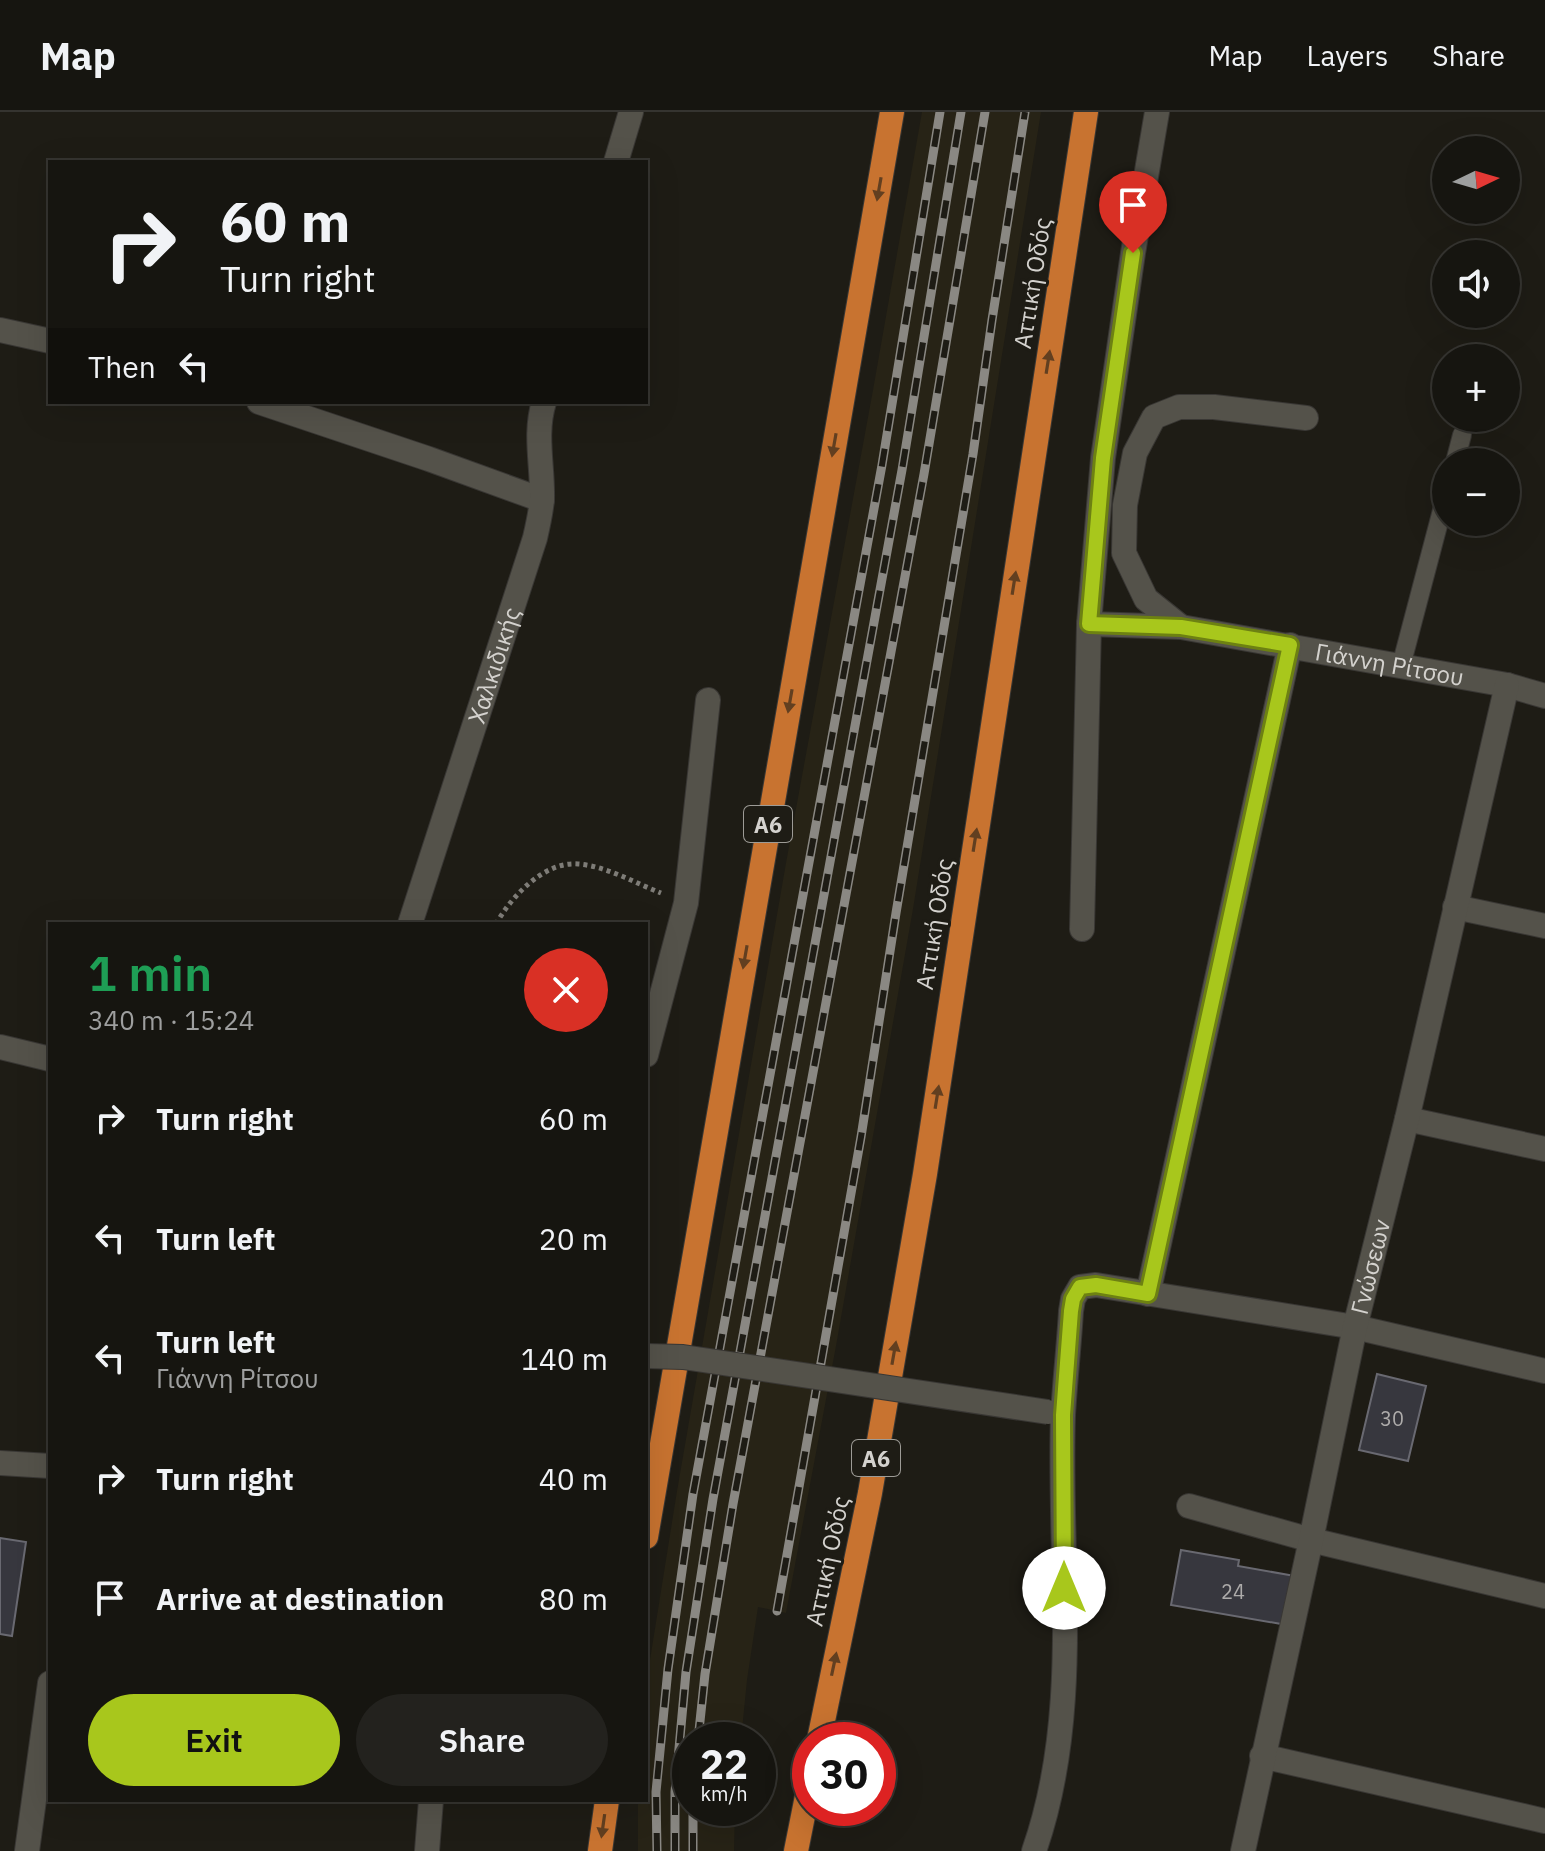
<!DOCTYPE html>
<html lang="en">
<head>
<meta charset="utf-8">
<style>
  body { margin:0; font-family:"IBM Plex Sans",sans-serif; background:#23221e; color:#f1f3f6; height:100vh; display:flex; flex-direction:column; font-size:30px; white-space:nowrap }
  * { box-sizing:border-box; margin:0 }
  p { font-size:26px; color:#9e9f9f }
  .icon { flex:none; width:44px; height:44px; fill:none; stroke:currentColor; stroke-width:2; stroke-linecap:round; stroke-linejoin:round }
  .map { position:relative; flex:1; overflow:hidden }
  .side { position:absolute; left:48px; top:810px; width:600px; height:880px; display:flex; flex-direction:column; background:#161510; border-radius:0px; box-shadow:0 8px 32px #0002,0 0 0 2px #353430 }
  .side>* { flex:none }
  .hud { position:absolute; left:48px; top:48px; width:600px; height:244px; border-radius:0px; box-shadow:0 8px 32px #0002,0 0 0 2px #353430; background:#161510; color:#f1f3f6; overflow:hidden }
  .needle { width:52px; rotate:85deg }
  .buttons { position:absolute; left:1432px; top:24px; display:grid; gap:16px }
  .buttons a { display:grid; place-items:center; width:88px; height:88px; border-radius:50%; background:#161510; box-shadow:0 8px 32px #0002,0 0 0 2px #353430; font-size:40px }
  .speed { position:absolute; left:672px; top:1610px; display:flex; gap:16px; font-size:40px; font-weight:700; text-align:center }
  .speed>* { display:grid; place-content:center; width:104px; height:104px; border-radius:50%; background:#161510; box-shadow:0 8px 32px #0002,0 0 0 2px #353430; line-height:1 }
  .speed small { font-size:20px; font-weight:400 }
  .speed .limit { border:12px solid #d22; background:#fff; color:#111 }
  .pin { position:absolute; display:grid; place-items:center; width:68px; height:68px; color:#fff; margin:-82px -34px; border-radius:50% 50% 50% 0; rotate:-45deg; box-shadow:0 0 8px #0007 }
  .pin .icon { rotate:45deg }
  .me { position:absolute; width:88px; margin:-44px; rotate:0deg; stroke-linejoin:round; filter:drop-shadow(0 0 6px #0008) }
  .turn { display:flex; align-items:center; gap:28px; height:168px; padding:0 40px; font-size:36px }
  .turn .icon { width:104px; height:104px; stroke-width:2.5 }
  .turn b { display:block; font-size:56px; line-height:68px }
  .then { display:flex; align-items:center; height:76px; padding:0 40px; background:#0003; gap:16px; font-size:30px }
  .round { display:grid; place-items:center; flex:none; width:84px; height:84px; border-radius:42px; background:#23221e }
  .overview { display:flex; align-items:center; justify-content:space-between; height:136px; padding:0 40px }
  h1 { font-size:48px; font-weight:600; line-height:60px; color:#1e9e55 }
  .action { display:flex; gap:16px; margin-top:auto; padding:16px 40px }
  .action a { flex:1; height:92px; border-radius:48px; background:#a8c71c; color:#111; font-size:32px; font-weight:600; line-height:92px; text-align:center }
  .action a+a { background:#23221e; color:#f1f3f6 }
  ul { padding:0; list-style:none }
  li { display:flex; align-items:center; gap:24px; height:120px; padding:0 40px }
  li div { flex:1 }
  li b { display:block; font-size:30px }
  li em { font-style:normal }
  header { display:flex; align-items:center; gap:48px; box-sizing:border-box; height:112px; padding:0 40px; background:#161510; border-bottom:2px solid #353430 }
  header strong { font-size:38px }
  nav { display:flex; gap:44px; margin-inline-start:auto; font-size:28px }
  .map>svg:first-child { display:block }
  .built { fill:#272316 }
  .building { fill:#37373e; stroke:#696971; stroke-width:2 }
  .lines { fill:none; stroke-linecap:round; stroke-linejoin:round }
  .service-casing { stroke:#393734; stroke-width:20 }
  .minor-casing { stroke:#393734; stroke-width:26 }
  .tertiary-casing { stroke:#393734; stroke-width:26 }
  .motorway-casing { stroke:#393734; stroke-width:26 }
  .path { stroke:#7e7c77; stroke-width:5; stroke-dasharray:4 4; stroke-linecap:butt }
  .service { stroke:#54524a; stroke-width:18 }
  .minor { stroke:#54524a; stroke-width:24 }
  .tertiary { stroke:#54524a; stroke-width:24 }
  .motorway { stroke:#c87330; stroke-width:24 }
  .rail-casing { stroke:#8a8883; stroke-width:9 }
  .rail { stroke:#1e1c15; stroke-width:6; stroke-dasharray:18; stroke-linecap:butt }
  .minor-bridge-casing { stroke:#393734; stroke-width:26; stroke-linecap:butt }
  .minor-bridge { stroke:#54524a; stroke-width:24 }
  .oneway { fill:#623f20 }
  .route-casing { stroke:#6d8112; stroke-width:20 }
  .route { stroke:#a8c71c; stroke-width:14 }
  .labels { text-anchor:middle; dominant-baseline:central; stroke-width:6; stroke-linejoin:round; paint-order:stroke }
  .number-label { font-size:20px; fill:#adabaa }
  .shield { fill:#1e1c15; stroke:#9d9b96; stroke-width:2 }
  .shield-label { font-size:22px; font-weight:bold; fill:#d4d2ce }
  .street-label { font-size:24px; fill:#d4d2ce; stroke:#1e1c15 }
</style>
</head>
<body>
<header>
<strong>Map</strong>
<nav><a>Map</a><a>Layers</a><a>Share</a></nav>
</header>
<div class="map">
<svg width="1545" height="1739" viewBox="0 0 1545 1739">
  <rect width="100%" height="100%" fill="#1e1c15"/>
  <path class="built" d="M922 0H1041L913 797 836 1234 786 1501 758 1495 747 1568 741 1628H690V1696H735L734 1739H638V1688H646V1591L649 1554 677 1379 786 751 873 278Z"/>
  <g class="building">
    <path d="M1377 1262 1426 1274 1408 1349 1359 1338Z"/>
    <path d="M0 1426 26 1430 12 1524 0 1522Z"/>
    <path d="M1181 1438 1239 1448 1238 1454 1295 1464 1287 1513 1171 1493Z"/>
  </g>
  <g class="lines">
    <defs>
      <g id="service">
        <path d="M1455 350 1462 323"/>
        <path d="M1401 554 1446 383"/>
      </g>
      <g id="minor">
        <path d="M0 218 50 229"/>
        <path d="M259 290 429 347 542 388"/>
        <path id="s1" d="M1089 512 1181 515 1507 573 1545 584"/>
        <path d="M1181 515 1146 487 1124 441 1125 393 1135 341 1154 305 1179 295H1214L1306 306"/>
        <path d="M1455 795 1545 814"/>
        <path d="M1082 817 1089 512 1103 346 1133 141 1157 0"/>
        <path d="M0 935 50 947"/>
        <path d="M646 943 686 791 708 588"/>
        <path d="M1407 1007 1545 1037"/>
        <path d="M1148 1182 1290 533"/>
        <path d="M0 1351 50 1354"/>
        <path d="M1189 1394 1311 1428 1545 1484"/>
        <path d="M1262 1644 1545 1709"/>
        <path d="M27 1739 50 1571"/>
        <path d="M1034 1739C1083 1599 1058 1448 1063 1303 1065 1268 1069 1234 1071 1199L1073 1187 1080 1175 1096 1173 1355 1215 1545 1259"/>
        <path id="s2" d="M1243 1739 1311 1428 1355 1215 1407 1007 1507 573"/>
      </g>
      <g id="tertiary">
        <path d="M616 50 631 0"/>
        <path id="s3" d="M410 812 535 426C538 413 541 400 542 387 543 355 534 322 544 290"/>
        <path d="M427 1739 431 1688"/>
      </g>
      <g id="motorway">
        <path d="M646 1425 892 0"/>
        <path d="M819 1628 870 1381 925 1062 1086 0"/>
        <path d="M600 1739 607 1688"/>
        <path d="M796 1739 810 1669"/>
      </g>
    </defs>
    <use href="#service" class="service-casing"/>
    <use href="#minor" class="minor-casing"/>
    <use href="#tertiary" class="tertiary-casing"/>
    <use href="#motorway" class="motorway-casing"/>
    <path class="path" d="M496 812C511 785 544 749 578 752 606 754 635 771 661 781"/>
    <use href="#service" class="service"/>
    <use href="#minor" class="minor"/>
    <use href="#tertiary" class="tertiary"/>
    <use href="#motorway" class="motorway"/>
    <defs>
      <g id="rail">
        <path d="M777 1499 861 1025 896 801 973 342 992 208 1025 0"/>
        <path d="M698 1628 705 1562 733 1392 924 362 985 0"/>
        <path d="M657 1739 656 1680 668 1557 693 1382 882 353 940 0"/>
        <path d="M675 1739V1680L686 1560 713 1387 902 358 961 0"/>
        <path d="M693 1739V1696"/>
      </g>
    </defs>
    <use href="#rail" class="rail-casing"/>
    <use href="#rail" class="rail"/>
    <defs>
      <path id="minor-bridge" d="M646 1244 683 1245 1048 1300"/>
    </defs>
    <use href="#minor-bridge" class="minor-bridge-casing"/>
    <use href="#minor-bridge" class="minor-bridge"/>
  </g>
  <defs><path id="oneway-solid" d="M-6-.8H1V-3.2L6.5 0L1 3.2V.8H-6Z" transform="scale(2)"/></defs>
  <g class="oneway">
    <use href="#oneway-solid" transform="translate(879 77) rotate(100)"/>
    <use href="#oneway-solid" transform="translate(1048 250) rotate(-81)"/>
    <use href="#oneway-solid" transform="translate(834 333) rotate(100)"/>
    <use href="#oneway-solid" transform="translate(1014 471) rotate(-81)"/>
    <use href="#oneway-solid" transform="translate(790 589) rotate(100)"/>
    <use href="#oneway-solid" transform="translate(975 728) rotate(-81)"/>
    <use href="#oneway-solid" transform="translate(745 845) rotate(100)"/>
    <use href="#oneway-solid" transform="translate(937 985) rotate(-81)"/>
    <use href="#oneway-solid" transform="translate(894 1241) rotate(-80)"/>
    <use href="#oneway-solid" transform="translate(834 1552) rotate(-78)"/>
    <use href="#oneway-solid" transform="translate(603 1714) rotate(98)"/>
  </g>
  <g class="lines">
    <defs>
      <path id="route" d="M1064 1476 1063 1303 1071 1199 1073 1187 1080 1175 1096 1173 1148 1182 1290 533 1181 515 1089 512 1103 346 1133 141"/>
    </defs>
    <use href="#route" class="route-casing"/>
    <use href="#route" class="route"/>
  </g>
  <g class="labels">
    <g class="number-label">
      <text x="1392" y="1306">30</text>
      <text x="1233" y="1479">24</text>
    </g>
    <g class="shield">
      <rect x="744" y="694" width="48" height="36" rx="6"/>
      <rect x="852" y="1328" width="48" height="36" rx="6"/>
    </g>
    <g class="shield-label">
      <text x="768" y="712">Α6</text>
      <text x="876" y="1346">Α6</text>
    </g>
    <g class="street-label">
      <text transform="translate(1032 171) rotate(-81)">Αττική Οδός</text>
      <text stroke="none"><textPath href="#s1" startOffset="304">Γιάννη Ρίτσου</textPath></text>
      <text stroke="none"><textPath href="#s3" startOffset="272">Χαλκιδικής</textPath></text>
      <text transform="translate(934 812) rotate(-81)">Αττική Οδός</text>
      <text stroke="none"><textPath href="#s2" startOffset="598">Γνώσεων</textPath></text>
      <text transform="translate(827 1449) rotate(-78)">Αττική Οδός</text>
    </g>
  </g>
</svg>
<div class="buttons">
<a><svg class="needle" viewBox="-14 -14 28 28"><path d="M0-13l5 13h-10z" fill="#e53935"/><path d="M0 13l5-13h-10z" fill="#9e9f9f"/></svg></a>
<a><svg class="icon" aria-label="sound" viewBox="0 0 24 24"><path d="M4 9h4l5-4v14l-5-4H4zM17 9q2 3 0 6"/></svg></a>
<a>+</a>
<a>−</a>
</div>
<div class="speed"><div>22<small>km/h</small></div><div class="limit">30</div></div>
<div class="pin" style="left:1133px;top:141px;background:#d93025"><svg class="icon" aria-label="arrive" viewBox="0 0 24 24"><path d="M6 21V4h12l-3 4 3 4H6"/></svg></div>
<svg class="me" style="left:1064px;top:1476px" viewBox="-20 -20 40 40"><circle r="19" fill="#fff"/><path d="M0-13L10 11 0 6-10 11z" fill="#a8c71c"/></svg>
<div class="hud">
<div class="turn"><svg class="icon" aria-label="right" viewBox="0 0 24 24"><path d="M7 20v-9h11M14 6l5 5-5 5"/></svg><div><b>60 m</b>Turn right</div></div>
<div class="then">Then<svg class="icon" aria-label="left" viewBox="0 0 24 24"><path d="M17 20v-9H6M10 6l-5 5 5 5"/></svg></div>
</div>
<section class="side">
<div class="overview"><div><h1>1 min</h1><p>340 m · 15:24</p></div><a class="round" style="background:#d93025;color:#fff"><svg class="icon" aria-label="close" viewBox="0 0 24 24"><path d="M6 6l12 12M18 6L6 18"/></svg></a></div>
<ul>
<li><svg class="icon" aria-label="right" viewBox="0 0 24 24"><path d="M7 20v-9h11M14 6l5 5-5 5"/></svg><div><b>Turn right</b></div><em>60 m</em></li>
<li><svg class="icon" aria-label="left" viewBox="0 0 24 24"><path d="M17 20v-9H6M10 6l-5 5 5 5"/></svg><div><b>Turn left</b></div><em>20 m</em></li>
<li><svg class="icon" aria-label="left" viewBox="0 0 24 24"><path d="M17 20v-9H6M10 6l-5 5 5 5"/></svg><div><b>Turn left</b><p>Γιάννη Ρίτσου</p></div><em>140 m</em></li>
<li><svg class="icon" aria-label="right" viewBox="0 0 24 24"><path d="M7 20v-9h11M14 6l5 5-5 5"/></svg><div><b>Turn right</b></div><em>40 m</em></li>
<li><svg class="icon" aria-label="arrive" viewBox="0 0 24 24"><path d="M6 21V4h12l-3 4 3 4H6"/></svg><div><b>Arrive at destination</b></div><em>80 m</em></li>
</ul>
<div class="action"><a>Exit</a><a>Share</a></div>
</section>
</div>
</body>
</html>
